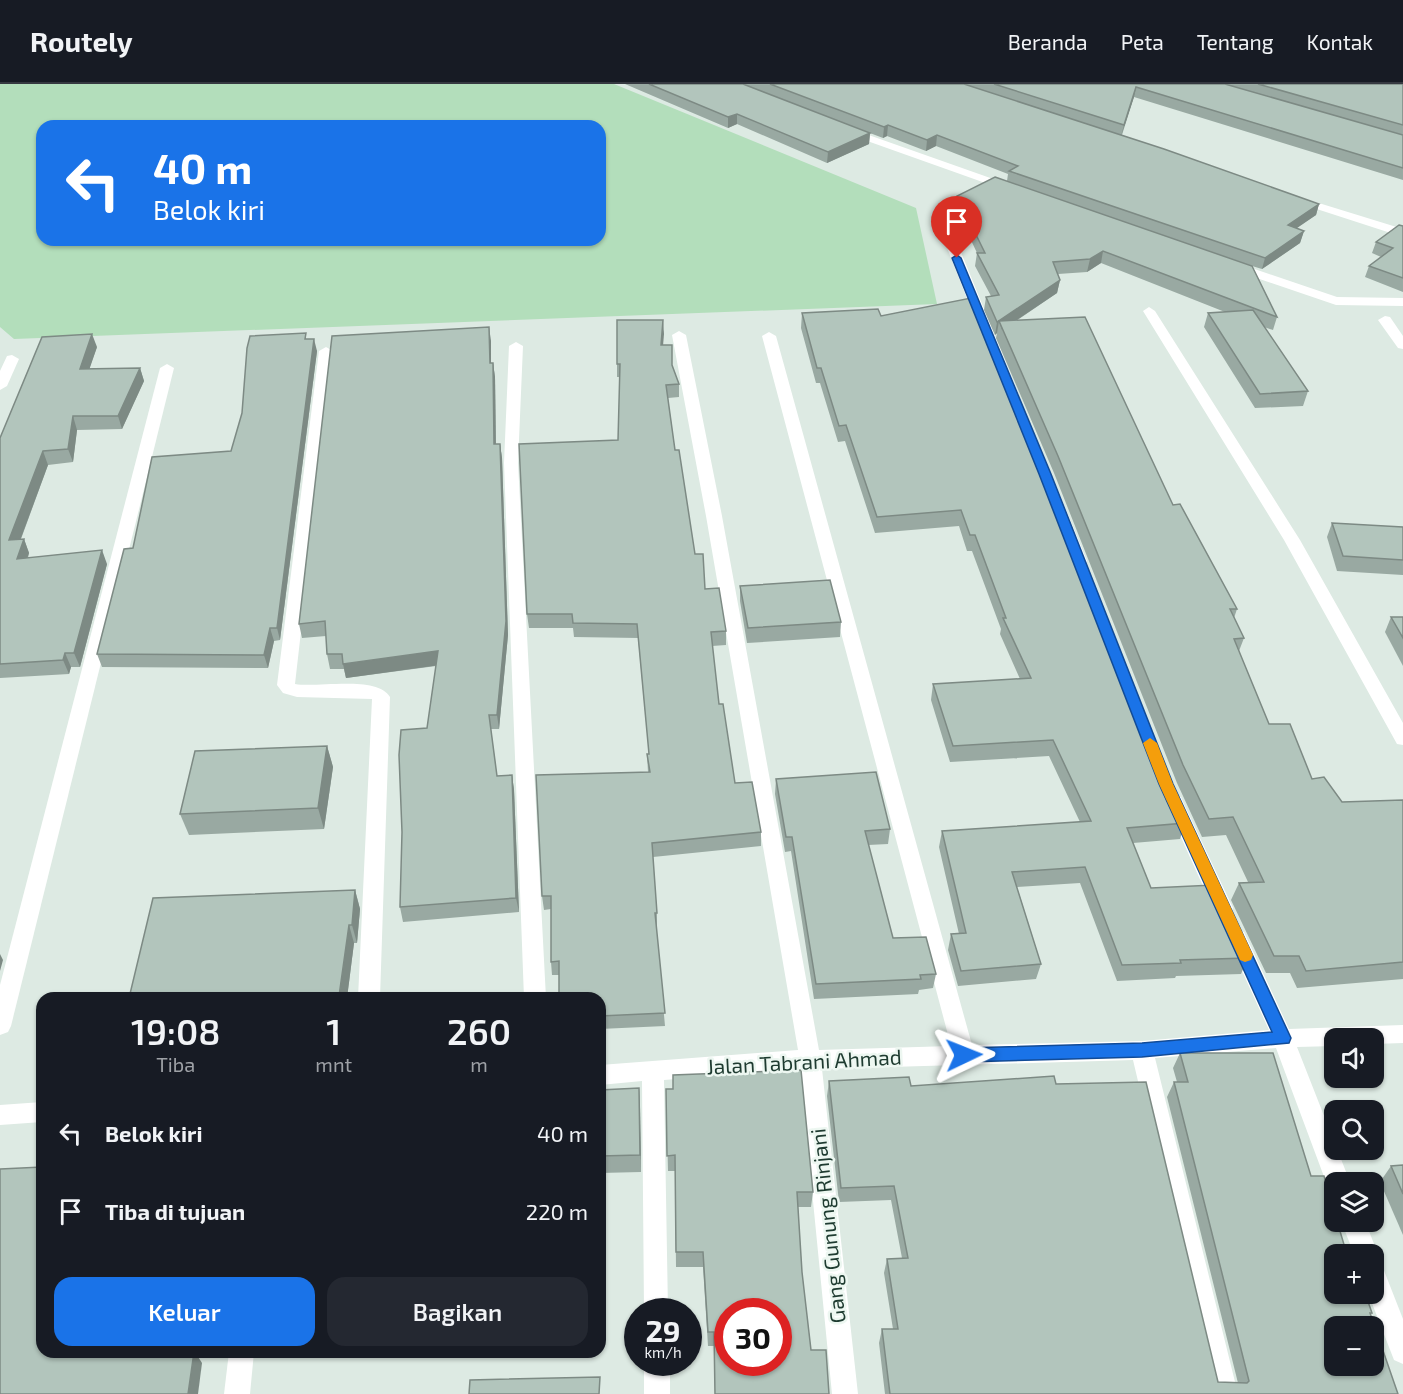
<!DOCTYPE html>
<html lang="id">
<head>
<meta charset="utf-8">
<style>
  body { margin:0; font-family:"Exo 2",sans-serif; background:#242831; color:#f1f3f6; height:100vh; display:flex; flex-direction:column; font-size:22px; white-space:nowrap }
  * { box-sizing:border-box; margin:0 }
  p { font-size:20px; color:#9ea1a6 }
  .icon { flex:none; width:33px; height:33px; fill:none; stroke:currentColor; stroke-width:2; stroke-linecap:round; stroke-linejoin:round }
  .map { position:relative; flex:1; overflow:hidden }
  .side { position:absolute; left:36px; top:908px; width:570px; height:366px; display:flex; flex-direction:column; background:#171b24; border-radius:18px; box-shadow:0 2px 4px #0004 }
  .side>* { flex:none }
  .banner { position:absolute; left:36px; top:36px; width:570px; height:126px; border-radius:18px; box-shadow:0 2px 4px #0004; background:#1a73e8; color:#fff; overflow:hidden }
  .buttons { position:absolute; left:1324px; top:944px; display:grid; gap:12px }
  .buttons a { display:grid; place-items:center; width:60px; height:60px; border-radius:12px; background:#171b24; box-shadow:0 2px 4px #0004; font-size:30px }
  .speed { position:absolute; left:624px; top:1214px; display:flex; gap:12px; font-size:30px; font-weight:700; text-align:center }
  .speed>* { display:grid; place-content:center; width:78px; height:78px; border-radius:50%; background:#171b24; box-shadow:0 2px 4px #0004; line-height:1 }
  .speed small { font-size:15px; font-weight:400 }
  .speed .limit { border:9px solid #d22; background:#fff; color:#111 }
  .pin { position:absolute; display:grid; place-items:center; width:51px; height:51px; color:#fff; margin:-62px -26px; border-radius:50% 50% 50% 0; rotate:-45deg; box-shadow:0 0 6px #0007 }
  .pin .icon { rotate:45deg }
  .me { position:absolute; width:66px; margin:-33px; rotate:88deg; stroke-linejoin:round; filter:drop-shadow(0 0 4px #0008) }
  .turn { display:flex; align-items:center; gap:21px; height:126px; padding:0 18px; font-size:27px }
  .turn .icon { width:78px; height:78px; stroke-width:2.5 }
  .turn b { display:block; font-size:42px; line-height:51px }
  .eta { display:flex; justify-content:space-evenly; align-items:center; height:102px; text-align:center }
  .eta b { font-size:36px; font-weight:600; line-height:42px }
  .button { display:flex; gap:12px; margin-top:auto; padding:12px 18px }
  .button a { flex:1; height:69px; border-radius:18px; background:#1a73e8; color:#fff; font-size:24px; font-weight:600; line-height:69px; text-align:center }
  .button a+a { background:#242831; color:#f1f3f6 }
  ul { padding:0; list-style:none }
  li { display:flex; align-items:center; gap:18px; height:78px; padding:0 18px }
  li div { flex:1 }
  li b { display:block; font-size:22px }
  li em { font-style:normal }
  header { display:flex; align-items:center; gap:36px; box-sizing:border-box; height:84px; padding:0 30px; background:#171b24; border-bottom:2px solid #363941 }
  header strong { font-size:28px }
  nav { display:flex; gap:33px; margin-inline-start:auto; font-size:21px }
  .map>svg:first-child { display:block }
  .green { fill:#b3debb; fill-rule:evenodd }
  .lines { fill:none; stroke-linecap:round; stroke-linejoin:round }
  .minor { fill:#fff; fill-rule:evenodd }
  .wall { fill:#99a9a2 }
  .shaded-wall { fill:#7d8a84 }
  .building { fill:#b2c5bc; stroke:#7d8a84; stroke-width:1.5; fill-rule:evenodd }
  .route { fill:#1a73e8; stroke:#114b97; stroke-width:1.5 }
  .slow { fill:#f59e0b }
  .labels { text-anchor:middle; dominant-baseline:central; stroke-width:5; stroke-linejoin:round; paint-order:stroke }
  .near-street-label { font-size:21px; fill:#1e3b30; stroke:#edf7f1 }
</style>
</head>
<body>
<header>
<strong>Routely</strong>
<nav><a>Beranda</a><a>Peta</a><a>Tentang</a><a>Kontak</a></nav>
</header>
<div class="map">
<svg width="1403" height="1310" viewBox="0 0 1403 1310">
  <rect width="100%" height="100%" fill="#ddeae3"/>
  <path class="green" d="M0 0H614L916 124 937 220 14 255 0 243ZM42 42H600V156H42Z"/>
  <g class="lines">
    <g class="minor">
      <path d="M846 43 1013 102 1015 104 1013 106H1005L842 48V44Z"/>
      <path d="M1296 112 1403 145V153L1292 117 1290 115Z"/>
      <path d="M950 152 956 156 1019 311 1017 314 1012 315 1005 311 944 156Z"/>
      <path d="M1234 178 1337 213 1403 214V222L1336 221 1230 185 1228 182 1230 179Z"/>
      <path d="M1149 223 1155 227 1300 456 1403 639V661L1397 660 1284 456 1143 227Z"/>
      <path d="M1385 232 1390 233 1403 252V265L1398 264 1378 236Z"/>
      <path d="M679 247 686 251 722 432 819 966 951 962 762 252 769 248 776 252 972 961 1142 957 1269 946 1227 854 1230 848 1237 846 1244 848 1289 945 1403 941V959L1374 960V954H1335V962L1297 963 1350 1098H1335V1108L1330 1106 1326 1098 1276 964 1155 974 1238 1310H1212L1133 976 822 985 858 1310H832L800 985 664 996 668 1227H644L642 997 600 1001V981L798 966 706 432 672 251Z"/>
      <path d="M516 258 523 262 518 379 546 914H524L504 379 509 262Z"/>
      <path d="M326 263 333 267 295 600C318 604 377 591 390 613L380 914H358L372 615 297 613 283 609 277 601 319 267Z"/>
      <path d="M12 271 19 275 7 302 0 306V287L7 272Z"/>
      <path d="M167 280 174 284 11 942 8 948 0 951V901L160 284Z"/>
      <path d="M1035 363 1042 367 1087 477 1085 481 1079 482 1071 477 1028 367Z"/>
      <path d="M1174 711 1181 713 1183 718 1233 824 1230 830 1223 832 1216 830 1213 824 1165 718 1167 713Z"/>
      <path d="M42 1018V1038L0 1041V1021Z"/>
      <path d="M1341 1137H1365L1378 1170 1375 1178 1374 1170H1354Z"/>
      <path d="M1374 1180 1383 1184 1403 1235V1280L1394 1276 1368 1209H1374Z"/>
      <path d="M229 1268H254L250 1310H224Z"/>
      <rect x="644" y="1278" width="26" height="32"/>
    </g>
  </g>
  <g class="wall">
    <path d="M625 0H1403V96L1134 13 1122 51 1319 120 1316 131 1296 144 1304 147 1300 159 1262 185 1252 182 1277 233 1273 246 1264 243 1308 307 1303 322 1255 324 1204 243 1208 229 1225 228 1101 179 1087 188 1058 190 1060 196 1057 209 1016 237 1173 421 1237 525 1234 534 1244 554 1239 567 1269 640 1312 695 1342 718 1403 716V895L1297 904 1290 889H1266L1231 816 1239 799 1248 798 1226 751 1202 753 1177 699 1054 389 996 254 997 249 995 251 984 226 986 213 991 212 975 182 977 169 956 124 957 112 1007 97 1008 90 936 62 926 67 887 52 883 54 783 16 870 49 869 60 827 79 737 40 728 44Z"/>
    <path d="M1403 142V208L1365 193 1369 182 1381 173 1372 169 1376 158Z"/>
    <path d="M802 229 881 232 1160 685 1185 739 1180 755 1133 759 1151 804 1248 874 1241 890 1176 892 1175 894 1117 897 1080 799 1017 803 1041 880 1036 895 958 902 948 866 951 850H959L939 763 942 747 1080 738 1049 672 950 678 931 616 933 600 1020 595 1000 550 1001 545 972 467H967L959 442 875 449 845 357 838 358 820 299H816L801 244Z"/>
    <path d="M663 236V261L672 281 679 300V313L668 314 675 366 695 470 705 505 726 547V561L712 562 719 620 735 699 761 748V762L653 773 657 829V843H656L665 942 600 945V914L559 891H552L551 878V825L544 826 542 812 648 688 647 670H649L638 554 574 553 573 544H529L527 530 618 356 620 293H617V280Z"/>
    <path d="M307 255 317 267 280 556 274 557 268 584 102 583 97 570 133 464 231 367Z"/>
    <path d="M491 257V279H493L495 293 496 360H500L502 374 508 551 499 645H491L497 692 512 691 514 706 519 828 403 838 400 823 427 644 436 582 346 594 344 585H330L327 570 326 552 302 554 299 540Z"/>
    <path d="M97 263 89 285 140 284 144 297 122 345 77 346 73 378 48 381 21 455H24L29 469 28 474 107 480 80 583H71L69 590 0 594V354Z"/>
    <path d="M1332 439 1403 443V491L1337 487 1327 453Z"/>
    <path d="M740 502 841 538 840 553 747 559 740 517Z"/>
    <path d="M1391 533H1403V582L1385 548Z"/>
    <path d="M327 662 333 683 324 745 189 751 180 730Z"/>
    <path d="M776 695 890 745 888 760 868 761 893 854 936 890 933 904 919 906 918 910 814 915 791 767 785 768 775 710Z"/>
    <path d="M355 806 360 825 357 859H354L347 914H129Z"/>
    <path d="M1180 969 1311 1092 1345 1164 1372 1229 1370 1231 1398 1310H885L879 1259 882 1245H893L884 1189 887 1175 902 1174 891 1116 839 1118 827 1012 829 997 911 1002 1056 1000 1218 1298 1238 1299 1167 1013 1174 998H1177L1173 984Z"/>
    <path d="M639 1004 641 1088 600 1089V1006Z"/>
    <path d="M666 1005 813 1108 811 1123H798L802 1188 811 1266 829 1310H715L714 1262H708L703 1183H676L675 1087H668Z"/>
    <path d="M1403 1081V1151L1380 1098 1391 1082Z"/>
  </g>
  <g class="shaded-wall">
    <path d="M1136 3 1134 13 1121 52 1124 41Z"/>
    <path d="M737 30V40L728 44V33Z"/>
    <path d="M888 41 887 52 883 54 884 43Z"/>
    <path d="M870 49 869 60 827 79 828 68Z"/>
    <path d="M937 51 936 62 926 67 927 56Z"/>
    <path d="M1319 120 1316 131 1284 153 1288 141Z"/>
    <path d="M1304 147 1300 159 1262 185 1265 174Z"/>
    <path d="M1103 167 1101 179 1087 188 1090 175Z"/>
    <path d="M1060 196 1057 209 1002 246 999 237 997 249 995 251 997 238Z"/>
    <path d="M663 236 664 250 662 274 661 261Z"/>
    <path d="M489 243 491 257V293L490 279Z"/>
    <path d="M92 250 97 263 85 298 80 285Z"/>
    <path d="M314 255 317 267 280 556 277 544Z"/>
    <path d="M493 279 495 293 496 374 494 360Z"/>
    <path d="M140 284 144 297 122 345 118 332Z"/>
    <path d="M73 332 77 346 73 378 68 365Z"/>
    <path d="M500 360 502 374 508 551 499 645 497 631Z"/>
    <path d="M43 367 48 381 15 470 9 456Z"/>
    <path d="M24 455 29 469 22 489 17 475Z"/>
    <path d="M102 466 107 480 80 583 74 569Z"/>
    <path d="M270 544 274 557 268 584 264 571Z"/>
    <path d="M438 567 440 581 346 594 343 580Z"/>
    <path d="M65 569 71 583 69 590 63 576Z"/>
    <path d="M327 662 333 683 324 745 318 724Z"/>
    <path d="M512 691 514 706 519 828 516 814Z"/>
    <path d="M355 806 360 825 357 859 352 841Z"/>
    <path d="M349 841 354 859 347 914H339Z"/>
    <path d="M0 870 3 876 0 887Z"/>
    <path d="M639 1004 640 1022 641 1088 640 1071Z"/>
    <path d="M194 1268H195L202 1279 198 1310H188Z"/>
  </g>
  <g class="building">
    <path d="M649 0H743L870 49 828 68 737 30 728 33Z"/>
    <path d="M770 0H964L1164 65 1319 120 1288 141 1304 147 1265 174 1009 87 1018 82 937 51 927 56 888 41 884 43Z"/>
    <path d="M994 0H1225L1403 51V84L1136 3 1124 41Z"/>
    <path d="M1258 0H1403V41Z"/>
    <path d="M995 93 1252 182 1277 233 1103 167 1090 175 1053 178 1060 196 997 238 986 213 999 211 977 169H985L957 112Z"/>
    <path d="M1399 141 1403 142V194L1369 182 1393 164 1376 158Z"/>
    <path d="M971 214 1039 375 1160 685 1185 739 1127 744 1151 804 1214 801 1248 874 1180 876 1181 879 1122 881 1085 783 1012 788 1041 880 961 887 951 850 966 849 942 747 1091 737 1053 656 953 662 933 600 1031 594 1003 534H1006L975 451H970L961 426 877 433 846 341 839 342 821 284H817L802 229 878 225 881 232Z"/>
    <path d="M1253 226 1308 307 1260 310 1208 229Z"/>
    <path d="M1085 233 1173 421 1180 420 1237 525H1230L1244 554 1234 555 1269 640H1290L1312 695 1324 693 1342 718 1403 716V878L1306 887 1299 872H1274L1239 799 1264 798 1233 733 1209 735 1183 681 1058 372 999 237Z"/>
    <path d="M617 236H663L661 261H672V281L679 300 666 301 675 366H679L695 470H703L705 505 719 504 726 547 711 548 719 620H723L735 699 752 698 761 748 652 759 657 829H655L665 929 600 932V914H559V877L551 878V812H542L536 691 650 688 647 670H649L637 540 573 539 572 530H527L519 360 618 356 620 280H617Z"/>
    <path d="M489 243 490 279H493L494 360H500L506 537 497 631H489L497 692 512 691 516 814 400 823 402 748 399 671 401 646 427 644 438 567 343 580 342 570H327L325 537 299 540 332 252Z"/>
    <path d="M306 249 305 255H314L277 544H270L264 571 97 570 124 465 133 464 152 373 231 367 242 329 247 264 250 252Z"/>
    <path d="M92 250 80 285 140 284 118 332H73L68 365 43 367 9 456 24 455 17 475 102 466 74 569H65L63 576 0 580V354L42 253Z"/>
    <path d="M1332 439 1403 443V476L1343 472Z"/>
    <path d="M830 496 841 538 748 544 740 502Z"/>
    <path d="M1391 533H1403V554Z"/>
    <path d="M327 662 318 724 180 730 195 667Z"/>
    <path d="M876 688 890 745 865 747 893 854 926 853 936 890 920 891 921 895 816 900 792 753H786L776 695Z"/>
    <path d="M355 806 352 841H349L339 912 313 914H129L153 814Z"/>
    <path d="M1180 969H1273L1311 1092H1324L1335 1130V1137H1337L1345 1164H1348L1350 1170H1335V1209H1365L1372 1229H1370L1398 1310H890L882 1245H898L887 1175 908 1174 894 1102 841 1104 829 997 909 993 911 1002 1054 992 1056 1000 1146 998 1218 1298 1247 1299 1249 1297 1174 998H1188ZM1335 1242H1374V1281H1335Z"/>
    <path d="M801 986 813 1108H797L802 1188 811 1266H826L829 1310H715L714 1248H708L703 1168H676L675 1071 667 1072 666 1005H673V991ZM728 1227H778V1278H728Z"/>
    <path d="M639 1004 640 1071 600 1072V1006Z"/>
    <path d="M1403 1081V1110L1391 1082Z"/>
    <path d="M42 1083V1268H194L188 1310H0V1085Z"/>
    <path d="M600 1293 599 1310H469L470 1296Z"/>
  </g>
  <path class="route" d="M957 171 961 174 1051 390 1173 700 1291 954 1289 959 1142 973 964 978 958 976 956 971 958 966 964 964 1142 959 1272 948 1159 700 1039 390 952 174Z"/>
  <path class="slow" d="M1150 654 1157 659 1173 700 1253 871 1251 876 1245 878 1240 876 1159 700 1143 659Z"/>
  <g class="labels">
    <g class="near-street-label">
      <text transform="translate(804 977) rotate(-3)">Jalan Tabrani Ahmad</text>
      <text transform="translate(827 1142) rotate(-96)">Gang Gunung Rinjani</text>
    </g>
  </g>
</svg>
<div class="buttons">
<a><svg class="icon" aria-label="sound" viewBox="0 0 24 24"><path d="M4 9h4l5-4v14l-5-4H4zM17 9q2 3 0 6"/></svg></a>
<a><svg class="icon" aria-label="search" viewBox="0 0 24 24"><circle cx="10" cy="10" r="6"/><path d="M15 15l6 6"/></svg></a>
<a><svg class="icon" aria-label="layers" viewBox="0 0 24 24"><path d="M12 4l9 5-9 5-9-5zM3 14l9 5 9-5"/></svg></a>
<a>+</a>
<a>−</a>
</div>
<div class="speed"><div>29<small>km/h</small></div><div class="limit">30</div></div>
<div class="pin" style="left:957px;top:174px;background:#d93025"><svg class="icon" aria-label="arrive" viewBox="0 0 24 24"><path d="M6 21V4h12l-3 4 3 4H6"/></svg></div>
<svg class="me" style="left:964px;top:971px" viewBox="-20 -20 40 40"><path d="M0-17L14 15 0 8-14 15z" fill="#1a73e8" stroke="#fff" stroke-width="4"/></svg>
<div class="banner">
<div class="turn"><svg class="icon" aria-label="left" viewBox="0 0 24 24"><path d="M17 20v-9H6M10 6l-5 5 5 5"/></svg><div><b>40 m</b>Belok kiri</div></div>
</div>
<section class="side">
<div class="eta">
<div><b>19:08</b><p>Tiba</p></div>
<div><b>1</b><p>mnt</p></div>
<div><b>260</b><p>m</p></div>
</div>
<ul>
<li><svg class="icon" aria-label="left" viewBox="0 0 24 24"><path d="M17 20v-9H6M10 6l-5 5 5 5"/></svg><div><b>Belok kiri</b></div><em>40 m</em></li>
<li><svg class="icon" aria-label="arrive" viewBox="0 0 24 24"><path d="M6 21V4h12l-3 4 3 4H6"/></svg><div><b>Tiba di tujuan</b></div><em>220 m</em></li>
</ul>
<div class="button"><a>Keluar</a><a>Bagikan</a></div>
</section>
</div>
</body>
</html>
